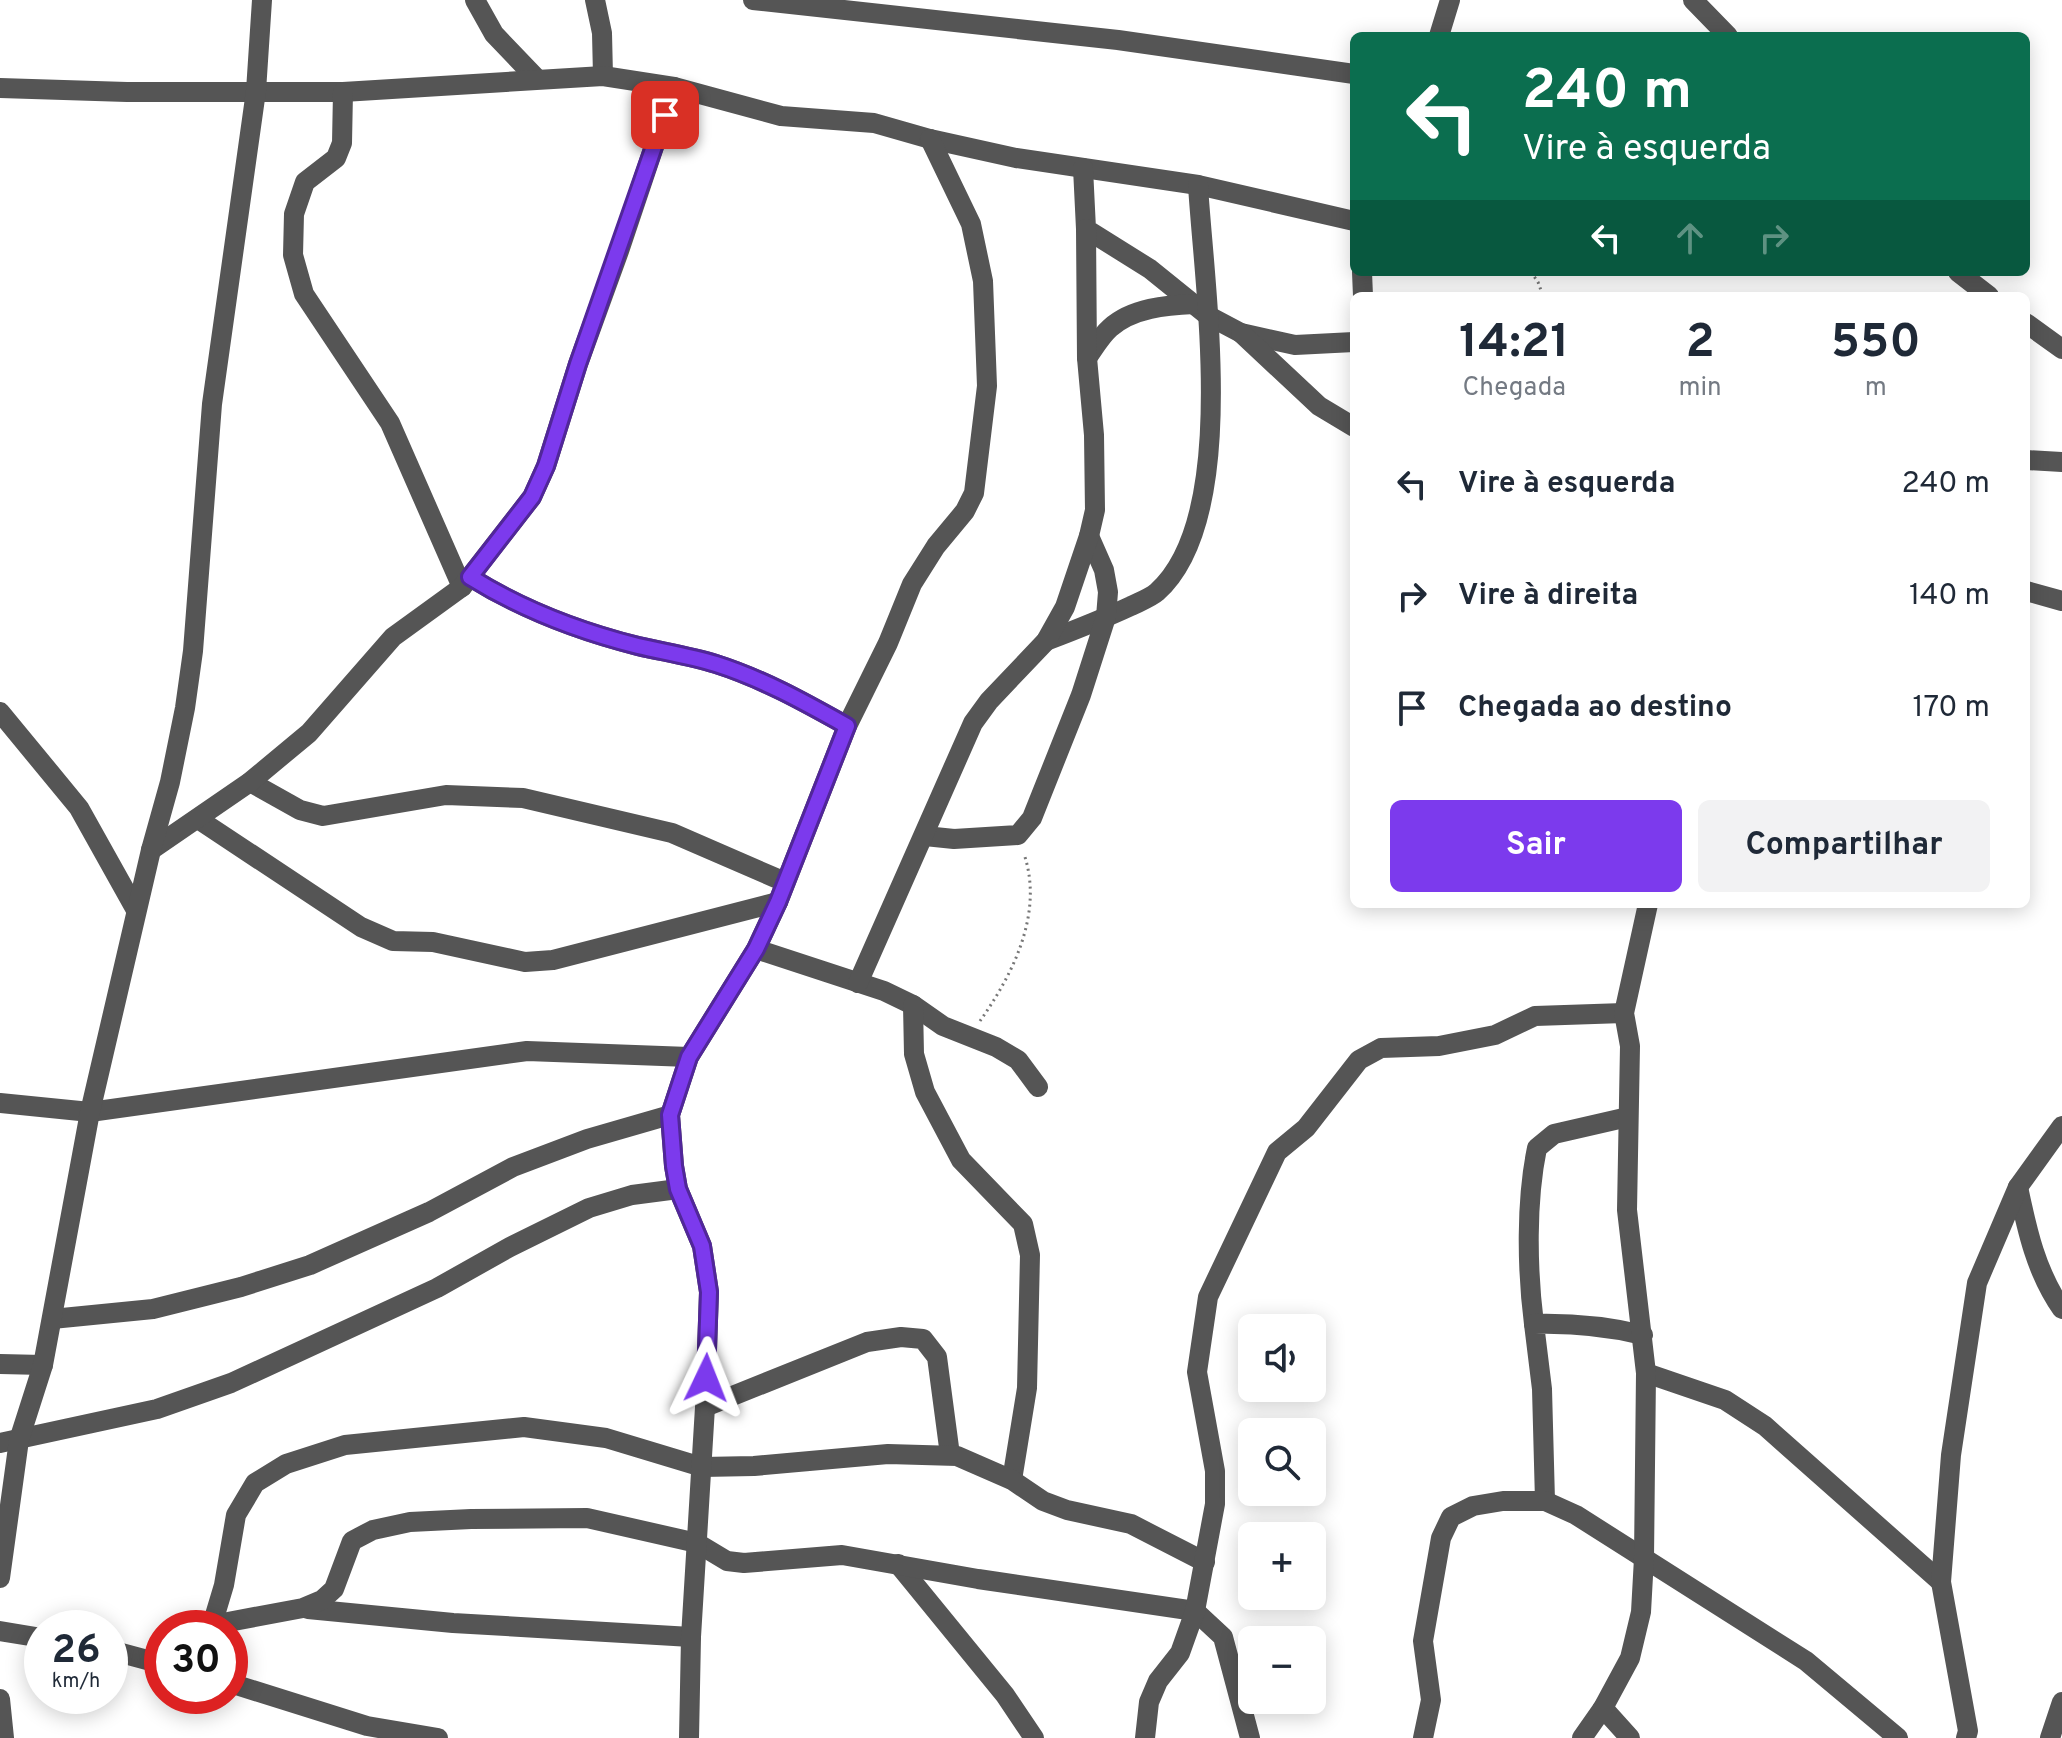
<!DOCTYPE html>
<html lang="pt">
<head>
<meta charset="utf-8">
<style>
  body { margin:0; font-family:Overpass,sans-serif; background:#f2f2f3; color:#1f2937; height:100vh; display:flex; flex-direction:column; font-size:30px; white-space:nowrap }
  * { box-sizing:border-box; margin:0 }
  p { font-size:26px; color:#747a83 }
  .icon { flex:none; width:44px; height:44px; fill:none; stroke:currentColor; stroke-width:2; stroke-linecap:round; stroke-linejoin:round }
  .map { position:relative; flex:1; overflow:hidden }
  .details { position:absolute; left:1350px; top:292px; width:680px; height:616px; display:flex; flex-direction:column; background:#fff; border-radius:12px; box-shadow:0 4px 20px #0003 }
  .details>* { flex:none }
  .hud { position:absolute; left:1350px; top:32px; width:680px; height:244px; border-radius:12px; box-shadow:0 4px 20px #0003; background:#0b6e4f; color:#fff; overflow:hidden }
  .tools { position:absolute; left:1238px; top:1314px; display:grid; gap:16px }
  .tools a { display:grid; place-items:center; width:88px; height:88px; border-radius:12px; background:#fff; box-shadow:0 4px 20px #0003; font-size:40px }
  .speed { position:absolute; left:24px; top:1610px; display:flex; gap:16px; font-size:40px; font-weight:700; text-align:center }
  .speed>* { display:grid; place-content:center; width:104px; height:104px; border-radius:50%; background:#fff; box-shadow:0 4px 20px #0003; line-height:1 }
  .speed small { font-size:20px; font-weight:400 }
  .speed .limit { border:12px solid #d22; background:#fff; color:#111 }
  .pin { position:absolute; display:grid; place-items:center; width:68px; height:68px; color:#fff; margin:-34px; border-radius:16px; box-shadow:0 4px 12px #0006 }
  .me { position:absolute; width:88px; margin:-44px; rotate:2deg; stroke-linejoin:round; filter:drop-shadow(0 0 6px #0008) }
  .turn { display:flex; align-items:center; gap:28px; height:168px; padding:0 40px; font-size:36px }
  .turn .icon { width:104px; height:104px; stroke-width:2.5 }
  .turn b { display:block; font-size:56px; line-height:68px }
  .lanes { display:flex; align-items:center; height:76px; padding:0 40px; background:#0003; justify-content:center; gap:40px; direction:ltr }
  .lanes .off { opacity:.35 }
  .eta { display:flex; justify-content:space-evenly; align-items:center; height:136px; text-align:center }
  .eta b { font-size:48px; font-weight:700; line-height:56px }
  .action { display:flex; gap:16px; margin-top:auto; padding:16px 40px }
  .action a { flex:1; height:92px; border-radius:12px; background:#7c3aed; color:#fff; font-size:32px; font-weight:700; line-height:92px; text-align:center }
  .action a+a { background:#f2f2f3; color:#1f2937 }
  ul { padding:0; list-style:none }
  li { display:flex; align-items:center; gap:24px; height:112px; padding:0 40px }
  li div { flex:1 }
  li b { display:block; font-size:30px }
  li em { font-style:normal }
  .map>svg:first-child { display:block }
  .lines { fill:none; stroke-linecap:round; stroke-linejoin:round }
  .path { stroke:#777; stroke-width:3; stroke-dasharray:2 4; stroke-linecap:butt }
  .minor { stroke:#555; stroke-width:20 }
  .route-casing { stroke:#51269a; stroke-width:20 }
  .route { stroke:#7c3aed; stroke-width:14 }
</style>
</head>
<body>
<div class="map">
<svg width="2062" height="1738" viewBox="0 0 2062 1738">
  <rect width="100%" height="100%" fill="#fff"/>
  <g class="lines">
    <g class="path">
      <path d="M1531 272 1538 282 1543 296"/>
      <path d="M980 1021C1013 974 1044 913 1024 854"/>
    </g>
    <g class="minor">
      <path d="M475 0 494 34 537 79"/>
      <path d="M595 0 602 33 603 76"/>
      <path d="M753 0 1118 40 1354 74"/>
      <path d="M1693 0 1728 36"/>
      <path d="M1439 36 1450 0"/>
      <path d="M0 88 127 92H343L603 76 674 87 781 116 874 123 930 139 1016 158 1198 185 1354 221"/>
      <path d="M343 92 342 143 336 158 305 182 294 214 293 255 304 294 390 423 462 587"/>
      <path d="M1083 168 1086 229 1150 269 1207 315 1241 333 1295 345 1354 342"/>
      <path d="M1362 272 1363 296"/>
      <path d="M1958 272 1989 296"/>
      <path d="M2026 323 2062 349"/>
      <path d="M1241 333 1319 406 1354 427"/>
      <path d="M1087 358C1094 348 1101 336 1110 328 1132 308 1167 305 1194 304"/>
      <path d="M2026 460 2062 462"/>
      <path d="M470 577C523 610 578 631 638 646 664 652 690 656 716 664 763 679 804 702 847 726"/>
      <path d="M2026 591 2062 601"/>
      <path d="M1046 641C1075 630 1103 619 1131 606 1139 602 1150 598 1157 592 1240 518 1204 288 1198 185"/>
      <path d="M0 712 79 808 136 910"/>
      <path d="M250 782 300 810 323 816 446 795 523 798 672 833 785 882"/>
      <path d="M198 819 361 927 393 941 433 942 525 962 553 960 778 902"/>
      <path d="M925 836 954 839 1018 835 1032 818 1081 695 1106 617 1108 592 1104 570 1089 536"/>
      <path d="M151 850 250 782 309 733 393 637 462 587 532 497 546 466 578 364 619 251 674 87"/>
      <path d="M756 949 884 991 913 1005 943 1026 996 1047 1018 1060 1038 1087"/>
      <path d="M858 983 973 723 989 701 1046 641 1065 607 1089 536 1095 510 1094 435 1087 358 1086 229"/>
      <path d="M913 1005 914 1054 925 1092 961 1160 1023 1224 1030 1255 1027 1388 1012 1480"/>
      <path d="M0 1103 90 1112 527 1051 689 1057"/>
      <path d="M2018 1187C2027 1230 2036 1272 2062 1309"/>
      <path d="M52 1319 153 1309 241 1287 310 1265 429 1212 513 1167 587 1139 670 1115"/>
      <path d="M1534 1324C1527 1269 1526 1201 1537 1148L1554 1134 1628 1117"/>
      <path d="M0 1364 43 1365"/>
      <path d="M1646 1373 1725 1400 1765 1426 1941 1582"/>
      <path d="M705 1407 867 1342 901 1337 923 1339 937 1357 950 1455"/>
      <path d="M0 1443 157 1409 231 1383 437 1288 510 1247 589 1208 632 1195 678 1189"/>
      <path d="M1545 1501 1542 1389 1534 1324C1573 1323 1606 1326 1643 1335"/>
      <path d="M898 1564 1005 1695 1034 1738"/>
      <path d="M0 1578 19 1440 43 1365 90 1112 151 850 170 782 185 708 193 651 212 404 256 91 262 0"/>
      <path d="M308 1609 453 1623 691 1637"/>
      <path d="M212 1625 224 1585 236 1515 255 1483 286 1464 345 1445 524 1427 606 1438 702 1467 754 1466 888 1454 957 1456 1012 1480 1043 1501 1067 1510 1131 1524 1205 1562"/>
      <path d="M208 1628 212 1625 303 1608 322 1600 334 1589 352 1541 373 1530 410 1522 471 1519 587 1518 697 1543 727 1561 744 1563 842 1555 978 1579 1195 1611 1223 1637 1250 1738"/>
      <path d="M0 1631 42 1638"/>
      <path d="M110 1650 162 1664"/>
      <path d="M230 1683 367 1726 438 1738"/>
      <path d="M0 1699 4 1738"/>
      <path d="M1603 1708 1630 1738"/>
      <path d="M689 1738 691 1637 705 1407 709 1292 702 1246 678 1189 674 1166 670 1115 689 1057 756 949 778 902 847 726 888 643 912 584 936 546 965 511 974 493 987 386 983 281 971 224 930 139"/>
      <path d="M1145 1738 1149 1702 1158 1681 1180 1653 1195 1611 1215 1504V1471L1197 1372 1208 1297 1277 1152 1306 1128 1359 1060 1381 1048 1439 1046 1495 1035 1535 1016 1624 1013"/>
      <path d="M1423 1738 1431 1700 1423 1641 1441 1538 1451 1517 1473 1506 1503 1501H1545L1576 1515 1806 1661 1898 1738"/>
      <path d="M1582 1738 1603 1708 1630 1658 1641 1612 1644 1558 1646 1373 1627 1210 1630 1046 1624 1013 1648 904"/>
      <path d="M1966 1738 1968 1731 1941 1582 1951 1455 1977 1283 2018 1187 2062 1126"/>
      <path d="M2050 1738 2062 1702"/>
    </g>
  </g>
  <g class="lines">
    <defs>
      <path id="route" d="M665 115 578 364 546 466 532 497 470 577C523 610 578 631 638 646 664 652 690 656 716 664 763 679 804 702 847 726L778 902 756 949 689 1057 670 1115 674 1166 678 1189 702 1246 709 1292 706 1378"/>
    </defs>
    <use href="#route" class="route-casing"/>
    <use href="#route" class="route"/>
  </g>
</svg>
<div class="tools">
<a><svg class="icon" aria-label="sound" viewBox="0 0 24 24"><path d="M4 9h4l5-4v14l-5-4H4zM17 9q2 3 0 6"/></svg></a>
<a><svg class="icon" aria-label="search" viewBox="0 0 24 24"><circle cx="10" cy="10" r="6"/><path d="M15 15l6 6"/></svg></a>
<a>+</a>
<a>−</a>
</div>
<div class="speed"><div>26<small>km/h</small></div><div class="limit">30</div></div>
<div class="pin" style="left:665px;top:115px;background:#d93025"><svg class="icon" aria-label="arrive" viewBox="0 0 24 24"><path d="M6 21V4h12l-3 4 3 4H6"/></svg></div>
<svg class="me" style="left:706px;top:1378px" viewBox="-20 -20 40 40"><path d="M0-17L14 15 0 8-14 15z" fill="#7c3aed" stroke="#fff" stroke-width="4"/></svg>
<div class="hud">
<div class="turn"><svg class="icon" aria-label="left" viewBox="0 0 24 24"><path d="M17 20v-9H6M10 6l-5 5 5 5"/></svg><div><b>240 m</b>Vire à esquerda</div></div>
<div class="lanes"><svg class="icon" aria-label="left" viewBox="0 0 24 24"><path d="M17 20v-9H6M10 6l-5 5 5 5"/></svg><svg class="icon off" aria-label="ahead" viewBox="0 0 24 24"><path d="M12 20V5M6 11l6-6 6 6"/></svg><svg class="icon off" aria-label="right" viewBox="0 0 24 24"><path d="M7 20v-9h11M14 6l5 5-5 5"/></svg></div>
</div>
<section class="details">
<div class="eta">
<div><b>14:21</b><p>Chegada</p></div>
<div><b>2</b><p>min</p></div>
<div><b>550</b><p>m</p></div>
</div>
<ul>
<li><svg class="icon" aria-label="left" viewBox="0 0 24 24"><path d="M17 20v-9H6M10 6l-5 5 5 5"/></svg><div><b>Vire à esquerda</b></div><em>240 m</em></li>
<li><svg class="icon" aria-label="right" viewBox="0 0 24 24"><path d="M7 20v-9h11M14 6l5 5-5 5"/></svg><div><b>Vire à direita</b></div><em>140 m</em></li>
<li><svg class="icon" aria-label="arrive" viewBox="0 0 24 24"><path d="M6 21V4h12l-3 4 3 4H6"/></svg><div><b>Chegada ao destino</b></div><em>170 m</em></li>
</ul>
<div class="action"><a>Sair</a><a>Compartilhar</a></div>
</section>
</div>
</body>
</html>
